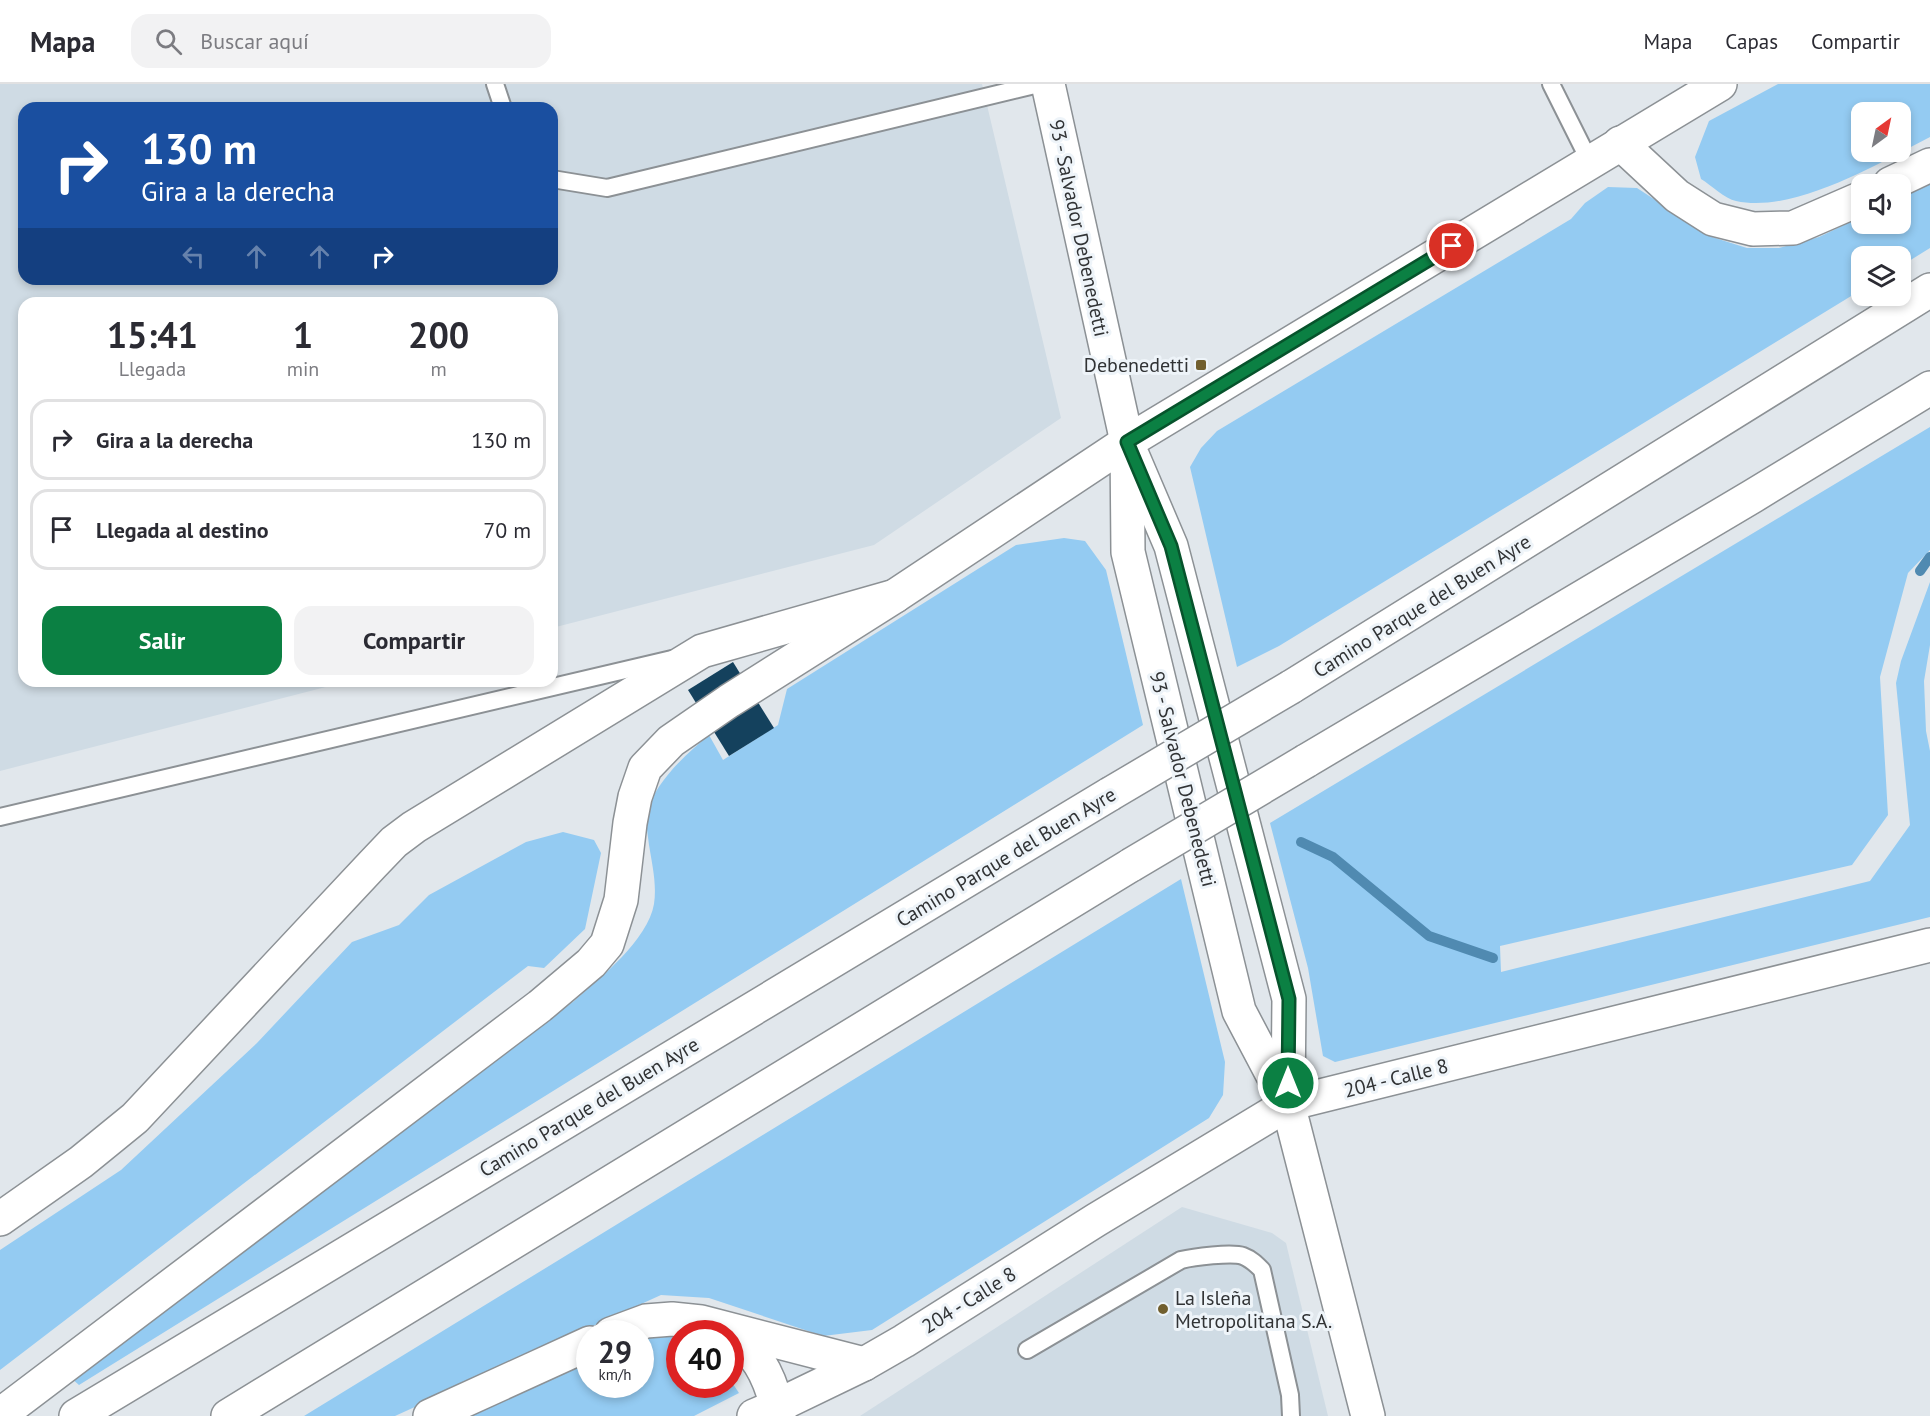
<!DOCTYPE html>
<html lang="es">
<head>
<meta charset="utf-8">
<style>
  body { margin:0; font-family:"PT Sans",sans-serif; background:#f2f2f3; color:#2b2b33; height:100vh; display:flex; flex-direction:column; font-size:22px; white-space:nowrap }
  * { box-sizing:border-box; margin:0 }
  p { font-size:20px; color:#7c7c81 }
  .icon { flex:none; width:33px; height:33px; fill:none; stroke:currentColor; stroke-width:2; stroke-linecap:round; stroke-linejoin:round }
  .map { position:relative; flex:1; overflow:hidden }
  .side { position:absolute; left:18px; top:213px; width:540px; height:390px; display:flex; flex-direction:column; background:#fff; border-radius:18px; box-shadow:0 3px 9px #0003 }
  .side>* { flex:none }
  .guide { position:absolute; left:18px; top:18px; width:540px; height:183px; border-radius:18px; box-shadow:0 3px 9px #0003; background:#1a4fa0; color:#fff; overflow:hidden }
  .needle { width:39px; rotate:33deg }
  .controls { position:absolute; left:1851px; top:18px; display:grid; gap:12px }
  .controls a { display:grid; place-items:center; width:60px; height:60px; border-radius:12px; background:#fff; box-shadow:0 3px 9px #0003; font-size:30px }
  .speed { position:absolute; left:576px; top:1236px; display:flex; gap:12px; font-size:30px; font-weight:700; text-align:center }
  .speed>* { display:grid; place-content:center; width:78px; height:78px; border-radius:50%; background:#fff; box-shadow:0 3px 9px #0003; line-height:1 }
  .speed small { font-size:15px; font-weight:400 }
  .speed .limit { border:9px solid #d22; background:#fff; color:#111 }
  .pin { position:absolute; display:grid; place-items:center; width:51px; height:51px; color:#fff; margin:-26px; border:3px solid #fff; border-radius:50%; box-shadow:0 2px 6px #0007 }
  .me { position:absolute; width:66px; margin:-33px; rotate:0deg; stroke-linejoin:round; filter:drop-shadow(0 0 4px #0008) }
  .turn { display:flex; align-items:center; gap:21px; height:126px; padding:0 24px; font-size:27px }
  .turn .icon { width:78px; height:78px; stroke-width:2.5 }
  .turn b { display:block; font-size:42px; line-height:51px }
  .lanes { display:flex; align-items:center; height:57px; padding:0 24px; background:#0003; justify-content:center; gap:30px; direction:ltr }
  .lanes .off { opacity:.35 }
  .eta { display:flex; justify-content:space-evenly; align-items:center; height:102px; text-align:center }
  .eta b { font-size:36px; font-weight:600; line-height:42px }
  .cta { display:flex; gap:12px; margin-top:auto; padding:12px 24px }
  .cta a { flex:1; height:69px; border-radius:18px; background:#0b8043; color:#fff; font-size:24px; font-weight:600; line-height:69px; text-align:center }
  .cta a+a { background:#f2f2f3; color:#2b2b33 }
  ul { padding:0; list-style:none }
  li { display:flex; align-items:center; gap:18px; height:81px; margin:0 12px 9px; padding:0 12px; border:3px solid #e1e1e2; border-radius:18px }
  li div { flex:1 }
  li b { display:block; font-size:22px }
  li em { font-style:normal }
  header { display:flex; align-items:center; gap:36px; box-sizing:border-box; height:84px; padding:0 30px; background:#fff; border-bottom:2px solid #e1e1e2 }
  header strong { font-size:28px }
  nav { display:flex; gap:33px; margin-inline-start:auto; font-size:21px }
  .search { width:420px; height:54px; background:#f2f2f3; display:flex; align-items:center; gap:15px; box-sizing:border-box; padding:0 21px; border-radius:18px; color:#7c7c81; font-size:22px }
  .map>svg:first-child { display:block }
  .built { fill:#cfdbe4; fill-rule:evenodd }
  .green { fill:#94cbf2; fill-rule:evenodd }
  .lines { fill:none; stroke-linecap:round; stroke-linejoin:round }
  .stream { stroke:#508ab1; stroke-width:10 }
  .building { fill:#14415d }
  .lane-casing { stroke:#8c9195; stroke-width:20 }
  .street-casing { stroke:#8c9195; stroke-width:36 }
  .secondary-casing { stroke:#8c9195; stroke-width:36 }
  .highway-casing { stroke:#8c9195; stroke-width:36 }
  .lane { stroke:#fff; stroke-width:16 }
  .street { stroke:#fff; stroke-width:33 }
  .secondary { stroke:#fff; stroke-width:33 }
  .highway { stroke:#fff; stroke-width:33 }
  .highway-bridge-casing { stroke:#8c9195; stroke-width:36; stroke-linecap:butt }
  .highway-bridge { stroke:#fff; stroke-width:33 }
  .route-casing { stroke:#07532c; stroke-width:15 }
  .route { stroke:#0b8043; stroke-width:10 }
  .poi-dot { fill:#715f2e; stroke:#eef4f9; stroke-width:2 }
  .labels { text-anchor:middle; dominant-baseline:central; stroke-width:6; stroke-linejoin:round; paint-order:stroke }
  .street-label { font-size:20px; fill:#313335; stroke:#eef4f9 }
  .poi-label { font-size:20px; fill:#313335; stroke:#eef4f9; text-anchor:end }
</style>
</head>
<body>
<header>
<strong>Mapa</strong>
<div class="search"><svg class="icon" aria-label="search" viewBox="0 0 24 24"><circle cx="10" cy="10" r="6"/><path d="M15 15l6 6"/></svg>Buscar aquí</div>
<nav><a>Mapa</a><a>Capas</a><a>Compartir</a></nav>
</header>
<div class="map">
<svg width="1930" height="1332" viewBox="0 0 1930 1332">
  <rect width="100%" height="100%" fill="#e1e7ec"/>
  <g class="built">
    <path d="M0 0H982L1061 334 874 461 552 544V219H24V597H349L0 687ZM24 24H552V195H24Z"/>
    <path d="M1182 1123 1272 1149 1286 1159 1328 1332H860Z"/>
  </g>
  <g class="green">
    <path d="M1778 0H1930V53C1879 79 1794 130 1736 117 1725 115 1711 101 1701 95L1695 73 1709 37ZM1862 28H1900V68H1862Z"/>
    <path d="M1930 99V164L1901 182 1900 172H1862L1861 206 1279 562 1237 583 1190 383 1201 364 1217 347 1571 135 1585 119 1608 103 1637 104 1712 153 1747 164H1779L1819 153 1861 133 1862 140H1900L1901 114Z"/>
    <path d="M1930 343V466L1908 489 1880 593 1888 731 1852 781 1500 862 1501 888 1870 797 1910 741 1896 599 1901 577 1930 498V561L1924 597 1926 647 1930 667V833L1335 978 1323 972 1308 884 1270 739Z"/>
    <path d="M1064 454 1085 457 1106 486 1143 641 79 1301 71 1294 574 917C600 894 648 856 654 820 657 800 652 780 649 761 648 751 645 738 647 729 654 699 686 670 709 651L723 676 778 641 787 605 1016 461Z"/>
    <path d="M563 748 594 756 601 769 585 845 544 884 528 882 0 1286V1166L121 1086 257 959 352 858 399 841 429 811 526 758Z"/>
    <path d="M1181 795 1225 978 1223 1011 1209 1034 872 1246 823 1252 709 1214 661 1211 395 1332H304Z"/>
    <path d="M655 1249 679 1255 680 1300H730L731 1297 739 1309 694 1332H456L589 1271 590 1300H640L641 1251Z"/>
  </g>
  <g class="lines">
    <g class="stream">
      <path d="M1920 487 1930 473"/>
      <path d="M1301 758 1333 773 1429 852 1493 874"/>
    </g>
  </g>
  <path class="building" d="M733 578 774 644 729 672 688 606Z"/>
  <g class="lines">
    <defs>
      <g id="lane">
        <path d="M495 0 503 24"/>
        <path d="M1551 0 1590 78"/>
        <path d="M552 95 607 104 1039 0"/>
        <path d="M0 733 672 575"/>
        <path d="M1027 1266 1181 1176C1193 1173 1232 1168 1243 1172 1251 1175 1256 1180 1262 1186L1290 1311 1291 1332"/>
      </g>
      <g id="street">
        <path d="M1048 0 1127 358"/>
        <path d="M0 1135 81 1078 135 1034 372 781 394 758 414 743 702 567 895 512 1127 358 1720 0"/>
        <path d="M754 1332 777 1322"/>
      </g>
      <g id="secondary">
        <path d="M1127 358 1128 468 1239 927 1288 1020 1368 1332"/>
        <path d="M1133 373 1171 462 1289 915 1288 1016"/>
        <path d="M779 1332 777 1322 864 1280 904 1257 1096 1136 1288 1020 1930 861"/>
      </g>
      <g id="highway">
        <path d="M1620 59 1677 112 1713 135 1753 145 1793 144 1862 114"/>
        <path d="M1890 100 1930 81"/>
        <path d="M1291 603 1930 206"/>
        <path d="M1306 677 1753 412 1930 304"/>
        <path d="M729 1246C757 1271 767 1285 777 1322"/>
        <path d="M611 1250 646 1237 672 1235 701 1238 864 1280"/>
        <path d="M0 1331 540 922 591 879 607 860 621 816 630 739 635 713 645 684 671 657 729 617 895 512"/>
        <path d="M76 1332 1110 710"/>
        <path d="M228 1332 1131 781"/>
        <path d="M430 1332 590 1259"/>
      </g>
    </defs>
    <use href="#lane" class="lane-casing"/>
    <use href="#street" class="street-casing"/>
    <use href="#secondary" class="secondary-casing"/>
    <use href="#highway" class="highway-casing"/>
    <use href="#lane" class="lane"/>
    <use href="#street" class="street"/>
    <use href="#secondary" class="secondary"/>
    <use href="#highway" class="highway"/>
    <defs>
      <g id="highway-bridge">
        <path d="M1110 710 1291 603"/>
        <path d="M1131 781 1306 677"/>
      </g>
    </defs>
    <use href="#highway-bridge" class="highway-bridge-casing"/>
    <use href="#highway-bridge" class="highway-bridge"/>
  </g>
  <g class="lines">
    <defs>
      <path id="route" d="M1288 999 1289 915 1171 462 1127 358 1452 162"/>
    </defs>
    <use href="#route" class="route-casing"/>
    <use href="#route" class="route"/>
  </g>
  <g class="poi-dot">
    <rect x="1195" y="275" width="12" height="12" rx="3"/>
    <circle cx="1163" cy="1225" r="6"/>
  </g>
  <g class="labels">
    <g class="street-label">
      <text transform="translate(1079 144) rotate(78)">93 - Salvador Debenedetti</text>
      <text transform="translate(1422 522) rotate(-32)">Camino Parque del Buen Ayre</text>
      <text transform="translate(1183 695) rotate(76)">93 - Salvador Debenedetti</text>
      <text transform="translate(1006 773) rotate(-31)">Camino Parque del Buen Ayre</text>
      <text transform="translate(1396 994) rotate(-14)">204 - Calle 8</text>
      <text transform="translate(589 1023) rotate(-31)">Camino Parque del Buen Ayre</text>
      <text transform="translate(969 1216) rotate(-32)">204 - Calle 8</text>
    </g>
    <g class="poi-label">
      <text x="1189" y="281">Debenedetti</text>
      <text x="1175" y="1214" text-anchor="start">La Isleña<tspan x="1175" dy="23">Metropolitana S.A.</tspan></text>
    </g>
  </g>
</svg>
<div class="controls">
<a><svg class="needle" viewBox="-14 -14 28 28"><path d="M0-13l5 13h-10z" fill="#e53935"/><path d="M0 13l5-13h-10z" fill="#7c7c81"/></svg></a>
<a><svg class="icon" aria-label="sound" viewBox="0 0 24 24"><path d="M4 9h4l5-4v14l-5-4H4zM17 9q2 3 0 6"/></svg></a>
<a><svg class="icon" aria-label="layers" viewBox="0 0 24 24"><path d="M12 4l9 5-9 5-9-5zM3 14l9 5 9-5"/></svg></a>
</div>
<div class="speed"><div>29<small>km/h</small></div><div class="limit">40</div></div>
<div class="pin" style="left:1452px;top:162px;background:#d93025"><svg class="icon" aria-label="arrive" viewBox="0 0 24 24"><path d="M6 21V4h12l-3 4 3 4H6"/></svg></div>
<svg class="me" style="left:1288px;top:999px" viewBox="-20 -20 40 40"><circle r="17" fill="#0b8043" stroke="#fff" stroke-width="3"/><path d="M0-11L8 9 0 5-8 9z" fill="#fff"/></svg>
<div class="guide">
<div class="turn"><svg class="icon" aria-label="right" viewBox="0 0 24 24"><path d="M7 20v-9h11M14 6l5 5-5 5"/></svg><div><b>130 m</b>Gira a la derecha</div></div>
<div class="lanes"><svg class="icon off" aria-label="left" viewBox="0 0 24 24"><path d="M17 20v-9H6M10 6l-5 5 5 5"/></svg><svg class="icon off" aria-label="ahead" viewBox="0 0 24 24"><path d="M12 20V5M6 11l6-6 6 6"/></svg><svg class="icon off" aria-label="ahead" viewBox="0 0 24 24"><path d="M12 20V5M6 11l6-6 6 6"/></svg><svg class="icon" aria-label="right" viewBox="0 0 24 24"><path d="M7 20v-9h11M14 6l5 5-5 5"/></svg></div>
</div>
<section class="side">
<div class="eta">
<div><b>15:41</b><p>Llegada</p></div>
<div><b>1</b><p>min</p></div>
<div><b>200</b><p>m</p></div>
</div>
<ul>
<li><svg class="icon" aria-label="right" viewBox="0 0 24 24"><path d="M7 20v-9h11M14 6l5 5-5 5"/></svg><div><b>Gira a la derecha</b></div><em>130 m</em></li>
<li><svg class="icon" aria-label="arrive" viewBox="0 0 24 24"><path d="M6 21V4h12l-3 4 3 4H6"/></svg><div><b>Llegada al destino</b></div><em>70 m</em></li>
</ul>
<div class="cta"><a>Salir</a><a>Compartir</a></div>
</section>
</div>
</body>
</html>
